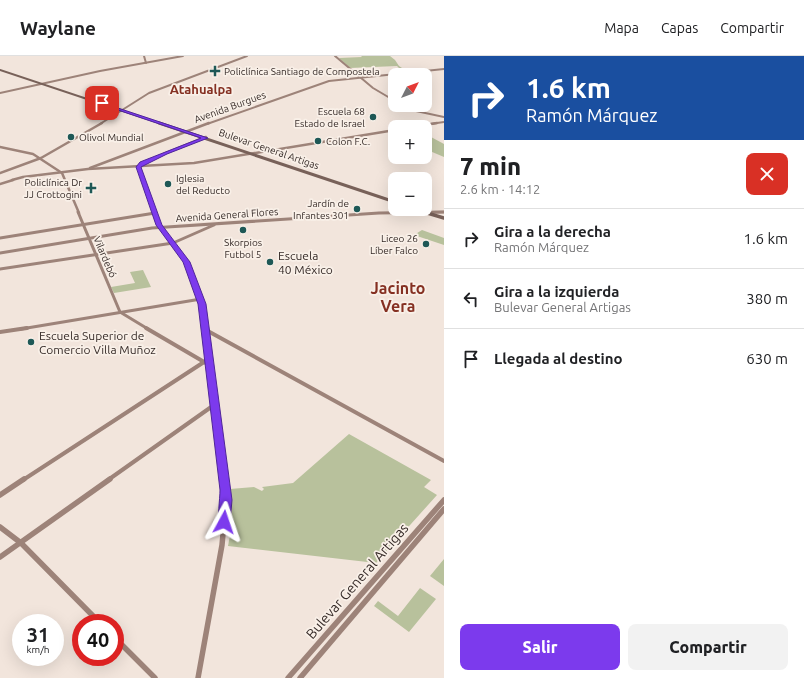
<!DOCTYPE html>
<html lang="es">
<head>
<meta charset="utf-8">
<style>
  body { margin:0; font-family:Ubuntu,sans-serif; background:#f2f2f2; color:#202124; height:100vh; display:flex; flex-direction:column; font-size:15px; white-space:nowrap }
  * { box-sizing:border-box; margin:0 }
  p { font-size:13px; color:#757577 }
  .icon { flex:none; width:22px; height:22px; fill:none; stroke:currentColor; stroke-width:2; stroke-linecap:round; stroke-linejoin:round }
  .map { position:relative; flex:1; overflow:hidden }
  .drawer { display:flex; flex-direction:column; background:#fff; width:360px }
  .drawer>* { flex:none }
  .guide { background:#1a4fa0; color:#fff; overflow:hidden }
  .needle { width:26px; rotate:48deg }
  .fabs { position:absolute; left:388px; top:12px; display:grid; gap:8px }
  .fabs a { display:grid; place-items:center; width:44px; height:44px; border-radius:8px; background:#fff; box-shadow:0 4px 16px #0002; font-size:20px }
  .speed { position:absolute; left:12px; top:558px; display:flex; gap:8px; font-size:20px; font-weight:700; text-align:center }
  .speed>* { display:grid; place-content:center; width:52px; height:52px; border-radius:50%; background:#fff; box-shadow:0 4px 16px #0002; line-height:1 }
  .speed small { font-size:10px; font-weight:400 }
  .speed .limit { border:6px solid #d22; background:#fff; color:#111 }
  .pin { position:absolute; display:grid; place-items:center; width:34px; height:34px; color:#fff; margin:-17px; border-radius:8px; box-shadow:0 2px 6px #0006 }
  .me { position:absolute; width:44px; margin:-22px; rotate:5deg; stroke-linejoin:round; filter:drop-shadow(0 0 3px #0008) }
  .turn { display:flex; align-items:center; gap:14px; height:84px; padding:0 16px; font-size:18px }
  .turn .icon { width:52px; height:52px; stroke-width:2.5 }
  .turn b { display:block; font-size:28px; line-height:34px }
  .round { display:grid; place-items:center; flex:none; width:42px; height:42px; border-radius:8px; background:#f2f2f2 }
  .head { display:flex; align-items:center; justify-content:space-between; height:68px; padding:0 16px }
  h1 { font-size:24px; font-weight:800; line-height:30px }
  .cta { display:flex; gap:8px; margin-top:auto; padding:8px 16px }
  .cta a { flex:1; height:46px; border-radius:8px; background:#7c3aed; color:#fff; font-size:16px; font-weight:800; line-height:46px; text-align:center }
  .cta a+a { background:#f2f2f2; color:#202124 }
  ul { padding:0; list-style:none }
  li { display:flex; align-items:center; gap:12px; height:60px; padding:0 16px; border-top:1px solid #e0e0e0 }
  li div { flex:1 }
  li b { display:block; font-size:15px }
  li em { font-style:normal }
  header { display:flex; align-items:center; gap:24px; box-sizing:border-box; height:56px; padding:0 20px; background:#fff; border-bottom:1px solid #e0e0e0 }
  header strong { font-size:19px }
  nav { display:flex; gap:22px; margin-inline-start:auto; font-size:14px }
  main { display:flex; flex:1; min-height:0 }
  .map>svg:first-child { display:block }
  .green { fill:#b8c19c }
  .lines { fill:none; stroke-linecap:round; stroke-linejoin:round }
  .secondary-far4 { stroke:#9d8379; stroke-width:2 }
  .secondary-far3 { stroke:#9d8379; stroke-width:2.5 }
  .secondary-far2 { stroke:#9d8379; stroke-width:3 }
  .secondary-far1 { stroke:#9d8379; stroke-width:4 }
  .secondary { stroke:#9d8379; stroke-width:5.5 }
  .primary-far2 { stroke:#786159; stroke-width:2 }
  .primary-far1 { stroke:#786159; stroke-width:3 }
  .primary { stroke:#786159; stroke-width:3.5 }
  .route { fill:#7c3aed; stroke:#51269a }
  .poi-dot { fill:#1e5856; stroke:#f9f0e8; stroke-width:1.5 }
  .labels { text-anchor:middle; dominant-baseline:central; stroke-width:3.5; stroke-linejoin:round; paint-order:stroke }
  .far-poi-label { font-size:10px; fill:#362b28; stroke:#f9f0e8; text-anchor:start }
  .far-street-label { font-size:10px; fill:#362b28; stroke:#f9f0e8 }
  .poi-label { font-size:12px; fill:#362b28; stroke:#f9f0e8; text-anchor:start }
  .far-district-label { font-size:13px; font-weight:bold; fill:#853022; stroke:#f9f0e8 }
  .near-street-label { font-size:14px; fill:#362b28; stroke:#f9f0e8 }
  .district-label { font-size:16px; font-weight:bold; fill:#853022; stroke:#f9f0e8 }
</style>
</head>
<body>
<header>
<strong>Waylane</strong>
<nav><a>Mapa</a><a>Capas</a><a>Compartir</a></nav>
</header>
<main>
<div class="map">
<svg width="444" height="622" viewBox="0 0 444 622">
  <rect width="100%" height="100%" fill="#f2e5dc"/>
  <g class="green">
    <path d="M361 0H390L395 4 399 10 405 14H402L403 16 400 18 397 15 399 12 397 10 350 12 339 2 362 1Z"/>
    <path d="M425 81H431L444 88V101L425 93Z"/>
    <path d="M422 174 444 182V189L414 179Z"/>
    <path d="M143 214 151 231 114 237 111 231 135 227 130 216Z"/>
    <path d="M349 378 431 424 424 431 437 439 376 507 228 490C232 472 233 452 230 433L254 431 262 435 264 433 262 431 293 427Z"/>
    <path d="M444 503V530L430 520Z"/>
    <path d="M420 532 436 543 409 576 374 550 378 545 398 560Z"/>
  </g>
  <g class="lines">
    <g class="secondary-far4">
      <path d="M144 0 146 7"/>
      <path d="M335 0 373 32 395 45"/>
      <path d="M0 37 100 15 183 0"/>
      <path d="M402 49 416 55 444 61"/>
      <path d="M100 68 149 37 247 0"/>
      <path d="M207 68 329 25 444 13"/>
      <path d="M430 68 444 66"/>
    </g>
    <g class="secondary-far3">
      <path d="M413 71 437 67"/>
      <path d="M0 91 33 98 62 117 79 157"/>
      <path d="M139 110 155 157"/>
      <path d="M139 110 166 97 206 81"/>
      <path d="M90 112 209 67"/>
      <path d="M0 117 41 102 102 67"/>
      <path d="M12 124 23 121 88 113 194 107 395 74"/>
      <path d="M0 128 13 124"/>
      <path d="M395 157 444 156"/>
    </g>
    <g class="secondary-far2">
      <path d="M78 156 120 256 148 273"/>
      <path d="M155 156 159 169 187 206 202 249 205 273"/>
      <path d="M0 182 155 157"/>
      <path d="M0 197 152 172 379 157 444 156"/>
      <path d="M0 213 173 187 214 169"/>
      <path d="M21 273 201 243"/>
    </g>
    <g class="secondary-far1">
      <path d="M146 272 211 310"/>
      <path d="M205 272 224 424"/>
      <path d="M206 274 444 405"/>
      <path d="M0 276 27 272"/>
      <path d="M23 424 204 306"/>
      <path d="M108 424 214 349"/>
    </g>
    <g class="secondary">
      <path d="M0 439 24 423"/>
      <path d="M0 471 21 487 100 567"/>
      <path d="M0 501 110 423"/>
      <path d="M115 582 155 622"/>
      <path d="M198 622 222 489 226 445 224 423"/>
      <path d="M288 622 444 444"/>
      <path d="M300 622 444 453"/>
    </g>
    <path class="primary-far2" d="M0 14 162 68"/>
    <g class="primary-far1">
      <path d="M159 67 395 146"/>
      <path d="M415 153 427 157"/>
    </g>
    <path class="primary" d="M424 156 444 162"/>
  </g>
  <path class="route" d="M100 46 208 82 167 98 141 111 162 169 190 206 206 248 232 444 230 466 229 469 224 470 220 469C217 462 220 443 220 434L198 248 183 206 156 169 136 111 140 106 201 82 100 48Z"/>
  <g class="poi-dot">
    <path d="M213 9h4v4h4v4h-4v4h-4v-4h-4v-4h4z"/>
    <circle cx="373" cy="61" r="4"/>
    <circle cx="71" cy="81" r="4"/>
    <circle cx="318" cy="85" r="4"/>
    <circle cx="168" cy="128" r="4"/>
    <path d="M89 126h4v4h4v4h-4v4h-4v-4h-4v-4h4z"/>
    <circle cx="357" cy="153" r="4"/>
    <circle cx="243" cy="174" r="4"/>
    <circle cx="426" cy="188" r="4"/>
    <circle cx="270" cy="206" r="4"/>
    <circle cx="31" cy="286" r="4"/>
  </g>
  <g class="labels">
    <g class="far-poi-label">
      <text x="224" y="15">Policlínica Santiago de Compostela</text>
      <text x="365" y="55" text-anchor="end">Escuela 68<tspan x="365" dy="12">Estado de Israel</tspan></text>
      <text x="79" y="81">Olivol Mundial</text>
      <text x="326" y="85">Colon F.C.</text>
      <text x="176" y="122">Iglesia<tspan x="176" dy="12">del Reducto</tspan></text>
      <text x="82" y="126" text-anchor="end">Policlínica Dr<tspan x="82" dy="12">JJ Crottogini</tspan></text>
      <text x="349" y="147" text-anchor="end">Jardín de<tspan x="349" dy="12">Infantes 301</tspan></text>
      <text x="418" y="182" text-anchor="end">Liceo 26<tspan x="418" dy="12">Líber Falco</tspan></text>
      <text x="243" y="186" text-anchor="middle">Skorpios<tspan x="243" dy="12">Futbol 5</tspan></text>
    </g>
    <g class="far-street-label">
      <text transform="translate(230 51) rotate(-20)">Avenida Burgues</text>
      <text transform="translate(269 93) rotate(19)">Bulevar General Artigas</text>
      <text transform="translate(227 159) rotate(-4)">Avenida General Flores</text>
      <text transform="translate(105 201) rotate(67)">Vilardebó</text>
    </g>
    <g class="poi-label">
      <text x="278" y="199">Escuela<tspan x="278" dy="14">40 México</tspan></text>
      <text x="39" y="279">Escuela Superior de<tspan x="39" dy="14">Comercio Villa Muñoz</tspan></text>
    </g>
    <g class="far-district-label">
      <text x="201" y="33">Atahualpa</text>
    </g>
    <g class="near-street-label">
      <text transform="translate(357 525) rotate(-49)">Bulevar General Artigas</text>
    </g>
    <g class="district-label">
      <text x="398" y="232">Jacinto<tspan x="398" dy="18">Vera</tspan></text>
    </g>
  </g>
</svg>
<div class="fabs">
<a><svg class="needle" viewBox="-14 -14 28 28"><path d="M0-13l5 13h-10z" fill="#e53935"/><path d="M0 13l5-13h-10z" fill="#757577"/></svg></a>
<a>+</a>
<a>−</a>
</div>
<div class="speed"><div>31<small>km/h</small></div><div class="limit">40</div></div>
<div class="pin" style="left:102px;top:47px;background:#d93025"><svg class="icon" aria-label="arrive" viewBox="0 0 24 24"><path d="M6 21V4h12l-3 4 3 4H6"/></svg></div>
<svg class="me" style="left:224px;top:466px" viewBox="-20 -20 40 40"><path d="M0-17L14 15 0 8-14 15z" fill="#7c3aed" stroke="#fff" stroke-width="4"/></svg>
</div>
<section class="drawer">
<div class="guide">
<div class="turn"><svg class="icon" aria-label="right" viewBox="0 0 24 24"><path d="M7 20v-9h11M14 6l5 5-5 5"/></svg><div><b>1.6 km</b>Ramón Márquez</div></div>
</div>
<div class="head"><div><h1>7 min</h1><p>2.6 km · 14:12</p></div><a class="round" style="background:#d93025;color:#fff"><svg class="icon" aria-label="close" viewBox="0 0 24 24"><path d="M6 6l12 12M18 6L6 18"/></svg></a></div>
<ul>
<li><svg class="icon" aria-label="right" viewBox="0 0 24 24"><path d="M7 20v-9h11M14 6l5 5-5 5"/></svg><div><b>Gira a la derecha</b><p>Ramón Márquez</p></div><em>1.6 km</em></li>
<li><svg class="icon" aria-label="left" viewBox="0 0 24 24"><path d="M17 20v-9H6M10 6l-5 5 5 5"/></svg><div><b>Gira a la izquierda</b><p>Bulevar General Artigas</p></div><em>380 m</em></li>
<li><svg class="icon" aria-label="arrive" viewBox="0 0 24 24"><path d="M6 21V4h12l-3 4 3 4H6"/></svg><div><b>Llegada al destino</b></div><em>630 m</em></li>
</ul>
<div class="cta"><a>Salir</a><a>Compartir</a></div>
</section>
</main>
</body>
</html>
